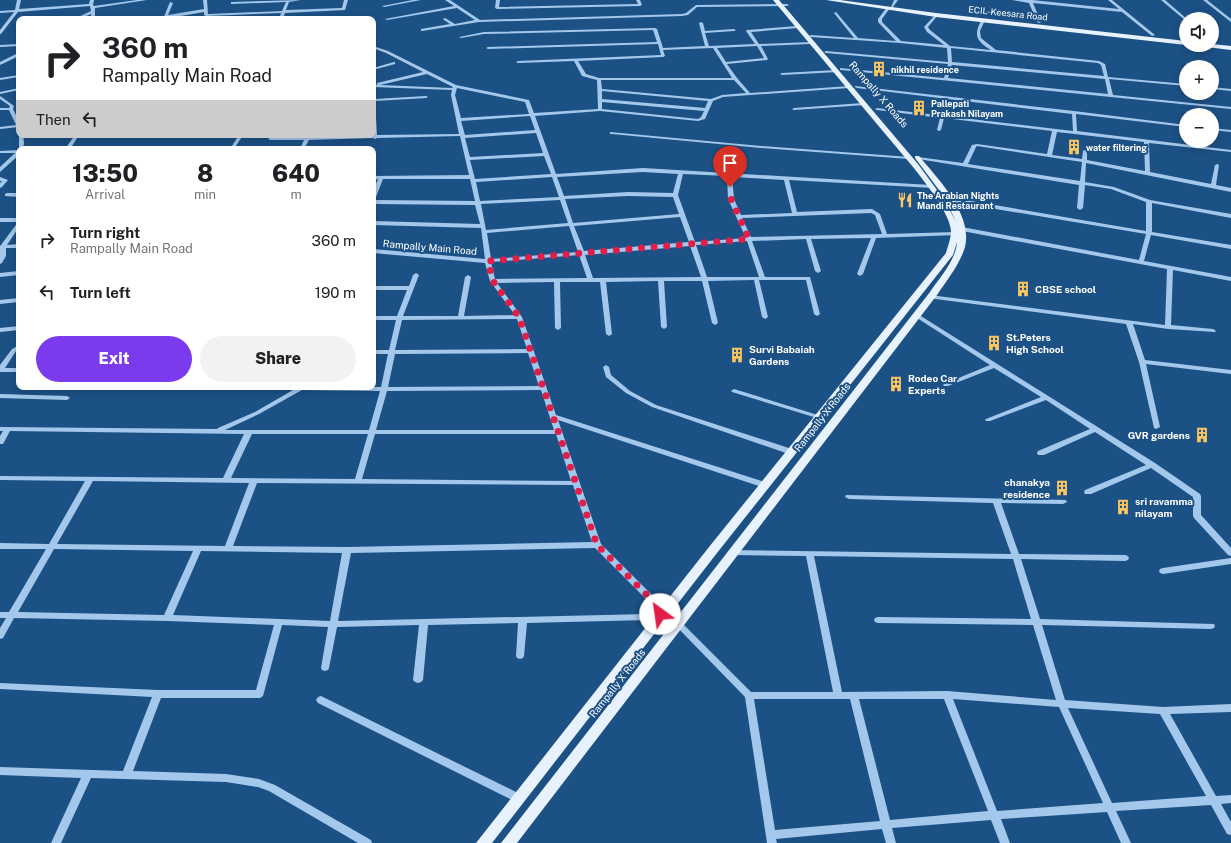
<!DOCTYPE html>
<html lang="en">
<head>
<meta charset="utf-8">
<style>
  body { margin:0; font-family:"Public Sans",sans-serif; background:#f2f2f2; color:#202124; height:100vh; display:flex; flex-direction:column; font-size:15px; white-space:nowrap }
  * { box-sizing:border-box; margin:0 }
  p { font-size:13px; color:#757577 }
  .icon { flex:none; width:22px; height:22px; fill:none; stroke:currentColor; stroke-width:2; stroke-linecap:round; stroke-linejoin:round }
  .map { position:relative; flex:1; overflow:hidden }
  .details { position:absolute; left:16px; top:146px; width:360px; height:244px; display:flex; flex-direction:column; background:#fff; border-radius:8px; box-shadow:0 2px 10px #0003 }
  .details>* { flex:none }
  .banner { position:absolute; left:16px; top:16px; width:360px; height:122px; border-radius:8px; box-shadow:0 2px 10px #0003; background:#fff; color:#202124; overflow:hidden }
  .controls { position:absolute; left:1179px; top:12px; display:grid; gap:8px }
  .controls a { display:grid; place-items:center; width:40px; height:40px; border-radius:50%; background:#fff; box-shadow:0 2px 10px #0003; font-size:20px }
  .pin { position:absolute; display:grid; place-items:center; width:34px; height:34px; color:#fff; margin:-41px -17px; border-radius:50% 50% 50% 0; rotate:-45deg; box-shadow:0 0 4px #0007 }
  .pin .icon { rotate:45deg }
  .me { position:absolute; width:44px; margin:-22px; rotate:329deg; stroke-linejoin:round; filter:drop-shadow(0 0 3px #0008) }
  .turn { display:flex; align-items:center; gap:14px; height:84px; padding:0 20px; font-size:18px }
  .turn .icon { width:52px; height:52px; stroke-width:2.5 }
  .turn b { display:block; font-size:28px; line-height:34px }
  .then { display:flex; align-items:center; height:38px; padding:0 20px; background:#0003; gap:8px; font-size:15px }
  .eta { display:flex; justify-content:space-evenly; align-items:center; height:68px; text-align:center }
  .eta b { font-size:24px; font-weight:800; line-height:28px }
  .primary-button { display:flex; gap:8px; margin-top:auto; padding:8px 20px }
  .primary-button a { flex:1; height:46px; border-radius:24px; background:#7c3aed; color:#fff; font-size:16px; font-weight:800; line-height:46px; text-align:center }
  .primary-button a+a { background:#f2f2f2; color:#202124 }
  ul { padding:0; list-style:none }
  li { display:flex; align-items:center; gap:12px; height:52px; padding:0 20px }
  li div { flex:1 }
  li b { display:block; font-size:15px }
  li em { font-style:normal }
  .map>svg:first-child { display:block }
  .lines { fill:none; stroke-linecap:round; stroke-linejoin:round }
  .minor { fill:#a4c8eb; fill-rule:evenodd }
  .major { fill:#e8f2ff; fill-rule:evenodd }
  .route { stroke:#e11d48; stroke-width:7; stroke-dasharray:0 12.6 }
  .labels { text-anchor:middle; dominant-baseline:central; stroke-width:4; stroke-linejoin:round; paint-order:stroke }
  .far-street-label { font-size:9px; fill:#fff; stroke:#1c5186 }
  .far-poi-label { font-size:9px; font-weight:bold; fill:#fff; stroke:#1c5186; text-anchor:start }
  .street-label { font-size:10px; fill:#fff; stroke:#1c5186 }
  .poi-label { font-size:10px; font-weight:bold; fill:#fff; stroke:#1c5186; text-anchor:start }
</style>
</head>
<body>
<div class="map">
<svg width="1231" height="843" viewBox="0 0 1231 843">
  <rect width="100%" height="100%" fill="#1c5186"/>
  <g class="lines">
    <g class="minor">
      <path d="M17 0H21L19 9 89 4 90 0H94L93 5 94 6 137 0H147L95 8V19H91V14L79 19H74L91 11 90 6 18 12 1 34H0V30L14 12 0 13V11L15 10Z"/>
      <path d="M203 0H207L208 14 282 11 286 2 231 4V2H232L301 0 289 2 286 10 342 8 344 0H348L345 10 285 13 283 19H279L281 13 206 16 204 15V12L163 19 170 2 173 3 168 15 204 9Z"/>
      <path d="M413 0H421L384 7 382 6Z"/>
      <path d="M445 0H450L480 20 682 14 686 13 696 5 787 4 789 5 787 6 697 7 688 15 682 16 479 22 422 31H421V29L450 24 444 20 443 19 445 18 455 24 475 20 457 8 387 20 385 19 454 6Z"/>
      <path d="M496 0H500L499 7 638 4 636 0H640L642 5 640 6 497 9 495 8Z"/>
      <path d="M894 0H898L893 7H891Z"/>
      <path d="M1012 0H1032L1119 9 1108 0H1112L1155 35 1152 36 1122 12 1033 3 1041 22 1039 23 1037 22 1029 3Z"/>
      <path d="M1161 0H1165L1187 19H1186V21Z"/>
      <path d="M1203 0H1207L1231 19V22Z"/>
      <path d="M887 7 890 8 882 19V22L901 41 944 45 927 32 924 27 936 14 938 15 928 27 930 30 950 46 991 50C976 41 973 35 982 19H983L985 20 980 31 981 38 996 50 1099 61 1105 64 1108 77 1186 84V86L1109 79 1113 95 1231 107V109L841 70H840V68L944 78 948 64 826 53 824 52 826 51 948 62 947 48 900 43 811 37 809 36 811 35 854 38 834 13 836 12 858 38 896 41 878 22V19ZM951 48 1098 63 1101 65 1104 76 952 62ZM952 65 1105 79 1108 94 948 78Z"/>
      <path d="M701 22 703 23 705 31 734 29 736 30 734 31 705 33 709 46 755 44 746 31 747 30 797 26 799 27 798 28 751 32 759 44 811 42V44H810L761 46 768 59 767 60 727 64 737 78 750 93 849 86 851 87 849 88 723 97 713 101 705 119 698 121 600 111 535 116 556 174 643 168 931 185 933 186V188L789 180 797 212 872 209 880 214 887 234 955 232 958 234 957 235 876 238 863 274 860 276 857 274 871 238 811 239 821 271 818 273 815 271 806 239 752 241 765 277H810L820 314 817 316 814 314 806 280H759L768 317 765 319 762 317 754 280 708 281 718 323 715 325 712 323 702 281H664L667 327 664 329 661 327 658 281 606 282 612 334 609 336 606 334 600 282H560L561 328 558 330 555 328 554 282 497 283 522 317 556 415 768 483 769 485 768 487H762L558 420 601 544 660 603 664 614 663 616 647 620 527 623 524 656 523 658 520 659 517 658 516 656 518 623 428 625 423 680 421 682 418 683 415 682 413 680 419 625 337 627 329 668 328 670 325 671 322 670 321 668 328 627 282 625 263 696 260 698H161L133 771 226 774 259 779 275 785 371 840 372 843H358L269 791 258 787 226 782 91 778 61 843H51L81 778 0 775V767L123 771 152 697 0 689V683L158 690H256L274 625 167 621 14 618 3 638 0 639V628L6 618H0V612H9L46 549H0V543L49 544 85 481 0 480V476L223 478 244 434 10 431 3 444H0V436L3 431H0V427L217 429 218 428 255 412 293 390 242 389 239 387H381L388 354H373V350H389L396 320H373V316H397L407 290H373V286H409L413 275 416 273 419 275 403 316H458L465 277 468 275 471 277 464 316 515 315 490 281 485 263 373 253V249L485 259 481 228 373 225V221L480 224 475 205 373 204V200L475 201 470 179H383L376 197 373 199V191L378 179 373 180V176L469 175 460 136 377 138 375 139 373 138 309 140 304 149H300L304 140H270L268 139 270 138 305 137 306 135H310V137L372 135 373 96H375V99L426 96 428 97 426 98 375 101 377 135 459 134 451 95 452 90 373 87V85H377V83L423 72 386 53 373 48V46L388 51 456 85 529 100 534 113 598 109 597 80 582 76 574 61 518 63 516 62 518 61 661 55 658 44 488 49 486 48 488 47 657 42 653 30 484 34 461 38 459 37 484 32 655 28 657 29 663 48 705 46 699 23ZM757 46 764 58 726 62 717 48ZM713 48 732 78H599L586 74 578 61 663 57 665 56 663 50ZM427 74 453 87 452 88 380 85ZM601 80H734L746 93 722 95 711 99 602 89ZM457 88 525 102 529 114 461 118 455 95ZM602 91 708 101 705 108 602 99ZM602 102 704 111 701 117 698 119 602 109ZM530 116 535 130 465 135 461 121ZM536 133 543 153 470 157 465 138ZM544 156 551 174 475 179 470 160ZM643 172 678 174 673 193 628 192 564 196 557 177ZM683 174 727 176 728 199 746 238 695 242 678 195ZM552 177 559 197 480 201 476 182ZM732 177 784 180 792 213 741 215 734 199ZM628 196 673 197 679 214 573 223 565 199ZM560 200 568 223 486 230 481 204ZM871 213 875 215 882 234 751 237 742 218ZM680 217 689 242 584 251 574 226ZM569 226 578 252 491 259 487 233ZM747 241 759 277H707L696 245ZM690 246 701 277 593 278 585 255ZM579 255 587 278 495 279 491 262ZM517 319 527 349 395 350 402 320ZM528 353 539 386 388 387 395 354ZM302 390 380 391 369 430H225L259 414ZM541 390 554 430H376L387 391ZM252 434H368L355 479 231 478ZM375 434H556L571 481 362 479ZM93 481 249 483 225 546 57 544ZM257 483 573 485 592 542 347 547 233 546ZM595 548 653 606 655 612 647 614 338 621 351 553ZM54 549 193 551 164 615 18 612ZM201 551 342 553 330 621 173 615Z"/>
      <path d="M19 44V46L0 47V45Z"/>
      <path d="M18 53H19V56L0 65V62Z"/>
      <path d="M394 62H395V64L373 70V68Z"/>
      <path d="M836 70H838V72L782 75 780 74 782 73Z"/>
      <path d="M19 75V77L0 80V78Z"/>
      <path d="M855 86 1074 111 1186 125V127L1076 114 1077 131 1231 150V152L1149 143 1150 172 1211 184 1215 165 1217 164 1219 165 1216 185 1231 188V192L1086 163 1085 182 1114 187 1150 200 1231 214V218L1152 203V232L1231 245V249L1151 235 1144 261 1231 277V281L1173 270 1171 325 1213 329 1216 331 1215 332 1168 329 1133 324 1145 360 1231 370V374L1146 364 1160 427 1156 429 1154 428 1139 362 1126 324 928 298 927 297 928 296 930 295 1165 325 1167 269 962 231 959 229 962 227 1139 260 1146 234 948 201 945 199 948 197 1146 231V202L1111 189 1085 185 1083 208 1080 210 1077 208 1079 185 918 159 916 158 918 157 963 163 972 145 977 144 1047 154 1052 131 944 118 941 130 939 131 937 130 940 118 877 110 875 109 877 108 1073 131 1072 114 857 88 855 87ZM1057 132 1144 142 1145 171 1087 160V151L1085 150 1083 151 1082 159 1052 155ZM977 146 1082 162 1080 181 968 164 976 147Z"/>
      <path d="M1212 87 1231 89V91L1212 89Z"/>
      <path d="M19 88V90L0 94V92Z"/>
      <path d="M0 96 14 106 13 109 19 121V127L0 129V127L16 125 9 110H0V108H9L10 106 0 99Z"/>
      <path d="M863 103 865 104V105L794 110 792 109 794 108Z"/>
      <path d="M1212 128 1231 130V132L1212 130Z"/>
      <path d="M610 132 761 146 909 157 911 158 909 159 761 148 612 134H610Z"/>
      <path d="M19 134 23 135 24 143 23 149H19V155L0 172V167L15 153H0V151L19 150Z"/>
      <path d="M75 135H79L72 146 166 148 168 149H65Z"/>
      <path d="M239 135H243L234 149H230Z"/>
      <path d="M0 177 8 180 2 187 0 188V183L2 181H0Z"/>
      <path d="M7 193H19V197L5 196V194Z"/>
      <path d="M0 218H19V227L7 245 19 244V248H6V256L2 263 0 264V246L1 245 18 222H0Z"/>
      <path d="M19 271V275L0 277V273Z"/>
      <path d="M19 298V302L0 304V300Z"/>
      <path d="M916 313 1155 463 1200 494 1201 496V515L1231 548V556L1228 555 1194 518 1193 516V497L1151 468 1091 494H1085L1084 492 1085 490 1146 465 1095 432 1044 455H1038L1037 453 1038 451 1090 429 1046 400 990 421H986L985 420 986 419 1041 397 994 368 948 386H944L943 385 944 384 990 365 914 316 913 315 914 314Z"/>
      <path d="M19 326V330L0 332V328Z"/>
      <path d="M19 345V350L16 351 5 368H19V372H0V365L12 349Z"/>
      <path d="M606 365 609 367 611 375 630 391 656 405 795 450 796 452 792 454H789L652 407 626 393 606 377 603 367Z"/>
      <path d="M734 389 821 416 822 417 821 418H817L732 392 731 391Z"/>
      <path d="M0 394 67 396 70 398 67 400 0 398Z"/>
      <path d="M846 495 1066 500 1067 502 1063 504 1001 503 1019 554 1125 555 1128 556 1129 558 1128 560 1125 561 1021 559 1040 619 1214 624 1215 626 1214 628 1211 629 1042 625 1065 700 1163 707 1231 704V712L1170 714 1216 796 1231 795V803L1221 804 1231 822V835L1227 834 1211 805 1116 811 1131 843H1121L1107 812 1001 819 1010 843H1000L991 820 892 828 896 843H886L882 829 776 839 777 843H767L745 697 674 624 675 622 678 621 681 622 751 692H833L806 556 733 555 730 554 729 552 730 550 1011 554 993 503 849 499 845 497ZM814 556 1013 559 1031 619 878 617 875 618 874 620 875 622 878 623 1033 625 1056 700 947 691 842 692ZM754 699H850L880 821 775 830ZM859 699H944L988 811 890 820ZM953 699 1059 707 1103 803 997 811ZM1068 708 1160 714 1206 796 1112 803Z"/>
      <path d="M1231 558V564L1163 574 1160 573 1159 571 1160 569 1163 568Z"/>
      <path d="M321 696 522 795 523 798 522 801 518 802 514 801 318 703 316 700 318 697Z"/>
    </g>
    <g class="major">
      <path d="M773 0H779L918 164 945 201 956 222 945 198 915 158V156H919C938 179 973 214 965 247 960 264 947 280 937 295L517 843H501L930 292C940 277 956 260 957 242L953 255 717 553 492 843H476L709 547 946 253C948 246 951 238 951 231 950 213 924 181 913 167Z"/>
      <path d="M826 0H840L936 13 1186 41V45L936 17Z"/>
      <path d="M1212 44 1231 46V50L1206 47 1203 45Z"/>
    </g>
  </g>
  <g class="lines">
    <path class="route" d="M660 614 657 605 597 545 519 317 493 281 488 261 749 239 731 199 730 187"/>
  </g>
  <defs>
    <symbol id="building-bare" viewBox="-9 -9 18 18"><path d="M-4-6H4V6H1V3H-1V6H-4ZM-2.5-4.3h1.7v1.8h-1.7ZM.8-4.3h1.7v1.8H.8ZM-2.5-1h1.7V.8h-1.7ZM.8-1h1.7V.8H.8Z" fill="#fcc661" stroke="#1c5186" stroke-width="2.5" paint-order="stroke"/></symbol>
    <symbol id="restaurant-bare" viewBox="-9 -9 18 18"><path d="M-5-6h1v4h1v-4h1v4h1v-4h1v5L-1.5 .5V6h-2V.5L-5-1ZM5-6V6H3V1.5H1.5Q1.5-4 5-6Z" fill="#fcc661" stroke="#1c5186" stroke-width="2.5" paint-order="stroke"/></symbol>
  </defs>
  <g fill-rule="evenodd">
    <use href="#building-bare" x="868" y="58" width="22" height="22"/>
    <use href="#building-bare" x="908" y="97" width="22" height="22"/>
    <use href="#building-bare" x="1063" y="136" width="22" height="22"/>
    <use href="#restaurant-bare" x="894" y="189" width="22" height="22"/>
    <use href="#building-bare" x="1012" y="278" width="22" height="22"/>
    <use href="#building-bare" x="983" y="332" width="22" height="22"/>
    <use href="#building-bare" x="726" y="344" width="22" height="22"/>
    <use href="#building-bare" x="885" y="373" width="22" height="22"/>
    <use href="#building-bare" x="1191" y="424" width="22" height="22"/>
    <use href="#building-bare" x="1051" y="477" width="22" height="22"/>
    <use href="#building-bare" x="1112" y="496" width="22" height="22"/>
  </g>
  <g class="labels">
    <g class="far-street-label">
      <text transform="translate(1008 13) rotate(6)">ECIL-Keesara Road</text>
    </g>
    <g class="far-poi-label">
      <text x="891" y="69">nikhil residence</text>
      <text x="931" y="103">Pallepati<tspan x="931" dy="10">Prakash Nilayam</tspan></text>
      <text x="1086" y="147">water filtering</text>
      <text x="917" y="195">The Arabian Nights<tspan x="917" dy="10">Mandi Restaurant</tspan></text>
    </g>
    <g class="street-label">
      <text transform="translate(879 94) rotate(49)">Rampally X Roads</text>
      <text transform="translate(430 247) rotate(5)">Rampally Main Road</text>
      <text transform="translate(822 417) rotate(-52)">Rampally X Roads</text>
      <text transform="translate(617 683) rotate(-52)">Rampally X Roads</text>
    </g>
    <g class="poi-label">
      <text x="1035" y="289">CBSE school</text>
      <text x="1006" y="337">St.Peters<tspan x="1006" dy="12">High School</tspan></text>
      <text x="749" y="349">Survi Babaiah<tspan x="749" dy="12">Gardens</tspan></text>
      <text x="908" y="378">Rodeo Car<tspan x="908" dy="12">Experts</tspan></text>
      <text x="1190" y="435" text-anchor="end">GVR gardens</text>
      <text x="1050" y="482" text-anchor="end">chanakya<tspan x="1050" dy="12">residence</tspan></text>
      <text x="1135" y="501">sri ravamma<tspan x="1135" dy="12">nilayam</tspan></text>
    </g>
  </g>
</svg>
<div class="controls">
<a><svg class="icon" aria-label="sound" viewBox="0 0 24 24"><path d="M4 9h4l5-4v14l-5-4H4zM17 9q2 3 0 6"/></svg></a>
<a>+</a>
<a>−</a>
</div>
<div class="pin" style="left:730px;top:187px;background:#d93025"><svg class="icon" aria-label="arrive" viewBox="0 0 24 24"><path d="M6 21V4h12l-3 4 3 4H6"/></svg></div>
<svg class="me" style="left:660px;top:614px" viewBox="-20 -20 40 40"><circle r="19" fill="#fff"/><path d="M0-13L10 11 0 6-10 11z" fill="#e11d48"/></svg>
<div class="banner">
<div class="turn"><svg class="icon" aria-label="right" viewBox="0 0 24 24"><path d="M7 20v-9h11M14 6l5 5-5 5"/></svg><div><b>360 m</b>Rampally Main Road</div></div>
<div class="then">Then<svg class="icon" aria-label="left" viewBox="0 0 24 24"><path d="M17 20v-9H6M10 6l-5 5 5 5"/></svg></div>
</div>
<section class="details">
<div class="eta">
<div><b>13:50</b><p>Arrival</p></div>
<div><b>8</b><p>min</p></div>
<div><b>640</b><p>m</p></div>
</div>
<ul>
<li><svg class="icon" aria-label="right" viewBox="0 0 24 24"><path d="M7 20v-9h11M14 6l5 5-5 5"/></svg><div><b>Turn right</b><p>Rampally Main Road</p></div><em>360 m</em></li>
<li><svg class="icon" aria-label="left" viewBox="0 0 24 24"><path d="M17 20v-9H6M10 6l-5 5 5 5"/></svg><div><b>Turn left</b></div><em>190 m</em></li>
</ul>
<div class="primary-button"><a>Exit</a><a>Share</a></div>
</section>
</div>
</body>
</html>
